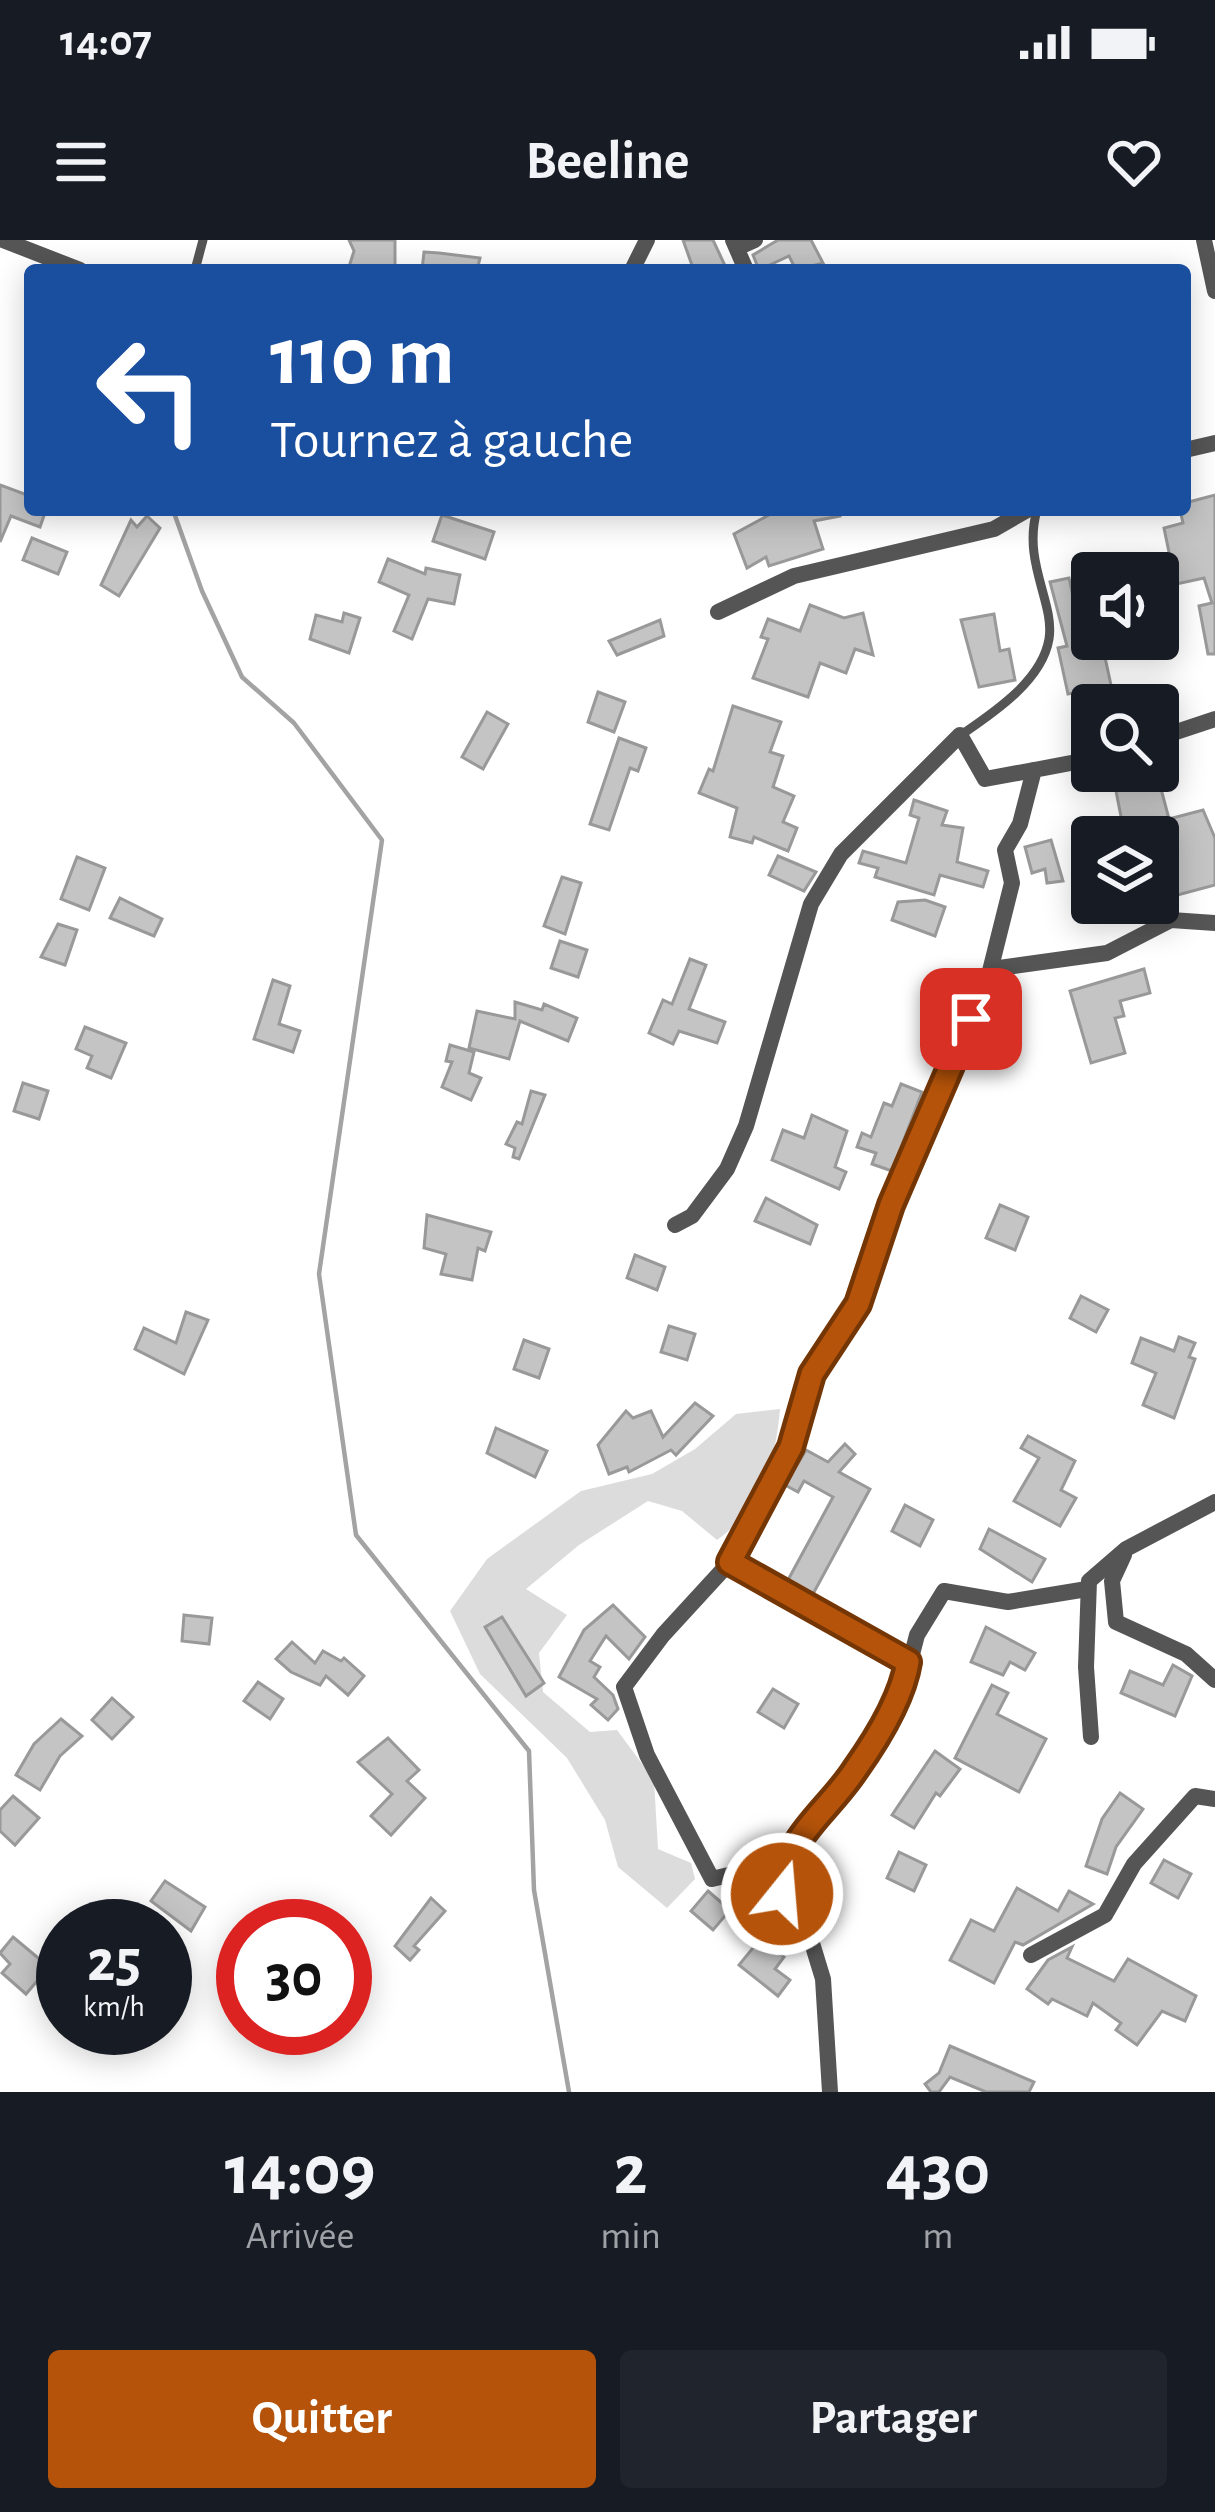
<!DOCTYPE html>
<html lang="fr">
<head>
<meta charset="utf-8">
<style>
  body { margin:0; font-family:"Alegreya Sans",sans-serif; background:#20242c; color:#f1f3f6; height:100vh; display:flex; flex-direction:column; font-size:45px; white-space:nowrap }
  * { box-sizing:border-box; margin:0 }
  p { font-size:39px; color:#9ea1a6 }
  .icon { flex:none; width:66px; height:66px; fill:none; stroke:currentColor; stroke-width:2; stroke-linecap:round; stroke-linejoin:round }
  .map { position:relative; height:1852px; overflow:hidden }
  .sheet { display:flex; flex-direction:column; background:#171b24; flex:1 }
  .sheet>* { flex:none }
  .top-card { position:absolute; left:24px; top:24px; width:1167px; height:252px; border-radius:12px; box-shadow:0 6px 30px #0003; background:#1a4fa0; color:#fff; overflow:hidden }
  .controls { position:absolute; left:1071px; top:312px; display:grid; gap:24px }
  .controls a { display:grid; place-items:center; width:108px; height:108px; border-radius:12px; background:#171b24; box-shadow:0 6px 30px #0003; font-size:60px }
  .speed { position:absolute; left:36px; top:1659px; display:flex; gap:24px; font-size:60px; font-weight:700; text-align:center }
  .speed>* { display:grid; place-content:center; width:156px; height:156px; border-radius:50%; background:#171b24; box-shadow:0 6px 30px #0003; line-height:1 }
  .speed small { font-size:30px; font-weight:400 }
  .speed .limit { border:18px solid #d22; background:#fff; color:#111 }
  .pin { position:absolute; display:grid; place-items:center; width:102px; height:102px; color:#fff; margin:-51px; border-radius:24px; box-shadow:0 6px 18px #0006 }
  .me { position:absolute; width:132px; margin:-66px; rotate:17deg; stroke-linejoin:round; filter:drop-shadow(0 0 9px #0008) }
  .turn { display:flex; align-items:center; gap:42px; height:252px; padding:0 48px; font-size:54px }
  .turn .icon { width:156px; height:156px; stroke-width:2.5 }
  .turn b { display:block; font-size:84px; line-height:102px }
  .eta { display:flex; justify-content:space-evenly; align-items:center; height:204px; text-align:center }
  .eta b { font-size:72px; font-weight:700; line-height:84px }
  .primary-button { display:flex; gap:24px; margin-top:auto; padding:24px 48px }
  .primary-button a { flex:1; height:138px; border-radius:12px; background:#b45309; color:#fff; font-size:48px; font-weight:700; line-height:138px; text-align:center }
  .primary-button a+a { background:#20242c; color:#f1f3f6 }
  .status { display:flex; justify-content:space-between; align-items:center; height:84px; padding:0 60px; background:#171b24; direction:ltr }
  .status svg { height:33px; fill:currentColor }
  header { display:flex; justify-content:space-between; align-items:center; height:156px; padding:0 48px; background:#171b24; font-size:54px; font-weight:700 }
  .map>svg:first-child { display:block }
  .green { fill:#dcdcdc }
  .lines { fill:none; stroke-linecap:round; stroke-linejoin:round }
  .stream { stroke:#a3a3a3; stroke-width:4.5 }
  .building { fill:#c4c4c4; stroke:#999; stroke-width:3 }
  .service { stroke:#555; stroke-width:9 }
  .minor { stroke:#555; stroke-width:16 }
  .route-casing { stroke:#753606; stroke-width:30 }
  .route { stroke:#b45309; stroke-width:21 }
</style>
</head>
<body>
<div class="status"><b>14:07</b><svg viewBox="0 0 49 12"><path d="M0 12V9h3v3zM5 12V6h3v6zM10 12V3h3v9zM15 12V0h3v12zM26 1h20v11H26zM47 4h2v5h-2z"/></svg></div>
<header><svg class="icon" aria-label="menu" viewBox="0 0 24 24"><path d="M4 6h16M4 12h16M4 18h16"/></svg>Beeline<svg class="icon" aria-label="heart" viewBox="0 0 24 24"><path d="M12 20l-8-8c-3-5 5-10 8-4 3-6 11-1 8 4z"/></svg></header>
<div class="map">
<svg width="1215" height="1852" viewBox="0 0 1215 1852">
  <rect width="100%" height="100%" fill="#fff"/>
  <path class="green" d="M780 1169C775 1224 762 1267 717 1300L682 1271 648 1261 579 1305 526 1349 567 1375 539 1413 543 1452 590 1492 617 1490 654 1540 658 1609 691 1623 695 1639 667 1668 618 1627 605 1580 567 1518 480 1434 450 1371 487 1319 581 1251 652 1234 695 1209 736 1174Z"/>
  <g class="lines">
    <path class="stream" d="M173 270 202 351 242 437 294 483 382 600 319 1034 356 1295 529 1511 534 1650 569 1852"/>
  </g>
  <g class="building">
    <path d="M349 0H395V30H348L354 11Z"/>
    <path d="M683 0H713L727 30H689L693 28Z"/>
    <path d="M778 0H811L823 23 796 30 789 16 759 30 753 15Z"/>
    <path d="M424 12 439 13 480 18 477 30H422Z"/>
    <path d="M0 245 30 256V270H46L40 287 11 276 0 302Z"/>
    <path d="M1215 255V414H1208L1199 366 1212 363 1204 338 1158 348V333H1124V327L1170 317 1164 288 1183 283 1180 270H1185V263Z"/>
    <path d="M778 270H839L840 276 814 281 823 309 769 326 766 317 747 328 734 294Z"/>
    <path d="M442 275 494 292 485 319 433 301Z"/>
    <path d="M147 276 160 288 119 356 101 345 131 280 137 287Z"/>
    <path d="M32 298 67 312 58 334 23 320Z"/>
    <path d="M388 319 425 334 426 328 460 335 454 364 428 359 412 399 394 391 409 355 379 342Z"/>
    <path d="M1069 338 1075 365 1092 362V401L1101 399 1111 445 1068 454 1058 408 1067 406 1050 342Z"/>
    <path d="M810 365 844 378 863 373 873 415 855 409 846 433 820 423 808 457 753 438 768 399 761 397 768 379 800 391Z"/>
    <path d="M344 373 360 378 349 413 310 399 316 375 342 382Z"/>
    <path d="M994 374 1000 411 1009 409 1015 440 979 447 961 380Z"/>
    <path d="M660 380 664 396 617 415 609 401Z"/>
    <path d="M598 452 625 462 614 492 588 482Z"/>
    <path d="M733 466 781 482 770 512 783 516 773 547 794 556 783 582 797 588 788 611 754 597 752 603 730 597 737 568 699 553 709 529 713 531Z"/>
    <path d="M487 472 508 484 483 529 462 517Z"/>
    <path d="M619 498 646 508 638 531 630 528 609 590 590 584Z"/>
    <path d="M1160 545 1169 579 1203 570 1215 598V645L1174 656 1164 621 1160 623 1158 597H1125L1116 551Z"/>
    <path d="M914 560 947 571 942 585 963 588 957 622 988 631 983 647 940 635 934 655 875 637 878 628 859 623 863 611 906 623 919 578 910 575Z"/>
    <path d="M1051 600 1063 641 1047 643 1045 629 1032 633 1025 607Z"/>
    <path d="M778 616 816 632 804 651 769 635Z"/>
    <path d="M77 617 105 628 89 670 61 659Z"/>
    <path d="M562 637 581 643 565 694 544 686Z"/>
    <path d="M120 658 162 679 154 696 110 678Z"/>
    <path d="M925 660 945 667 935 696 892 680 898 662Z"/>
    <path d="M58 684 77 690 65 725 41 717Z"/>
    <path d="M560 701 587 710 578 737 551 728Z"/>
    <path d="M690 719 706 725 689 769 725 782 717 803 679 791 673 804 649 793 663 760 672 764Z"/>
    <path d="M1144 729 1150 753 1120 761 1124 776 1115 778 1125 813 1091 823 1070 751Z"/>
    <path d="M273 740 290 746 279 784 300 791 293 812 254 799Z"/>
    <path d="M515 762 542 770 544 764 577 778 568 801 520 781 509 819 469 808 477 771 515 779Z"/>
    <path d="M85 787 126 803 111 838 87 828 92 816 76 809Z"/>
    <path d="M450 805 474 812 469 833 481 838 471 860 442 847 452 822 446 821Z"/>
    <path d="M23 843 48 851 39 879 14 871Z"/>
    <path d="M901 844 922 852 892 931 872 924 876 913 857 907 862 893 871 897 884 863 892 866Z"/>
    <path d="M531 851 545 855 519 919 513 917 515 908 506 904 517 882 522 884Z"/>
    <path d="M812 875 847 891 835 927 846 932 839 949 772 920 783 890 804 898Z"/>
    <path d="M766 958 817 985 810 1004 755 981Z"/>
    <path d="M1000 965 1028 977 1015 1010 986 998Z"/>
    <path d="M427 975 491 992 485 1011 478 1008 472 1040 441 1034 446 1014 424 1008Z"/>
    <path d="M635 1015 665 1027 657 1050 627 1038Z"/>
    <path d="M1081 1056 1108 1070 1096 1092 1070 1078Z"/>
    <path d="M186 1072 208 1080 184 1134 135 1109 144 1088 176 1103Z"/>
    <path d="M669 1086 695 1094 687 1120 661 1112Z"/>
    <path d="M1179 1097 1195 1103 1189 1117 1195 1119 1174 1178 1143 1165 1156 1133 1132 1123 1141 1098 1174 1111Z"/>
    <path d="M524 1100 549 1109 539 1138 514 1129Z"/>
    <path d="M695 1163 713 1176 676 1215 671 1210 629 1232 627 1227 609 1234 598 1205 626 1171 633 1178 651 1171 663 1197Z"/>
    <path d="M496 1188 547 1211 535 1237 487 1213Z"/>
    <path d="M1028 1196 1075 1221 1061 1250 1076 1258 1060 1286 1014 1261 1039 1218 1021 1208Z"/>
    <path d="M845 1204 855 1214 839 1232 870 1249 813 1354 788 1340 833 1257 804 1241 798 1252 785 1245 806 1210 828 1222Z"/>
    <path d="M905 1265 933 1280 920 1306 892 1291Z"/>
    <path d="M989 1289 1045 1319 1032 1342 980 1309Z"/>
    <path d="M613 1365 645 1397 629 1419 606 1396 590 1421 600 1427 594 1437 613 1455 618 1469 608 1480 591 1465 597 1459 559 1437 584 1390Z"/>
    <path d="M184 1375 212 1378 209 1404 182 1401Z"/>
    <path d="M502 1377 544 1443 526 1456 485 1387Z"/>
    <path d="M986 1387 1035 1413 1025 1430 1010 1422 1003 1435 971 1422Z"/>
    <path d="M292 1402 315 1423 323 1411 341 1421 344 1418 364 1436 348 1455 326 1436 320 1445 291 1432 276 1419Z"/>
    <path d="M1173 1425 1192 1436 1175 1476 1121 1453 1130 1431 1163 1445Z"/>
    <path d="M258 1442 283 1459 270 1479 244 1461Z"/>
    <path d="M992 1445 1008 1453 997 1474 1046 1499 1019 1552 955 1518Z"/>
    <path d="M773 1449 798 1464 784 1488 758 1472Z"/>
    <path d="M112 1458 133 1477 112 1499 92 1480Z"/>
    <path d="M61 1479 82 1496 60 1516 40 1550 16 1535 34 1504Z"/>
    <path d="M388 1498 419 1530 407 1541 425 1558 391 1595 371 1576 392 1554 358 1522Z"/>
    <path d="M935 1511 960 1529 940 1556 936 1553 914 1588 892 1575Z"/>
    <path d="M1120 1553 1143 1569 1116 1607 1107 1634 1086 1626 1102 1579Z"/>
    <path d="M13 1556 39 1578 15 1605 0 1591V1570Z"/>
    <path d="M899 1612 926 1625 914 1651 887 1638Z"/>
    <path d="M1164 1620 1191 1634 1178 1658 1151 1643Z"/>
    <path d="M165 1641 205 1667 191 1691 151 1661Z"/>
    <path d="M1017 1648 1058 1671 1069 1651 1093 1664 1023 1705 1015 1702 994 1743 950 1720 971 1680 994 1691Z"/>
    <path d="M708 1651 730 1670 713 1690 691 1671Z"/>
    <path d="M431 1658 445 1671 414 1706 419 1710 410 1720 395 1706Z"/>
    <path d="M13 1697 49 1727 26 1754 2 1733 10 1724 0 1713Z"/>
    <path d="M761 1698 784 1717 775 1729 790 1740 778 1756 739 1725Z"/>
    <path d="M1072 1707 1067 1718 1114 1741 1128 1719 1196 1756 1185 1781 1162 1771 1137 1805 1116 1790 1121 1783 1093 1763 1087 1776 1052 1759 1048 1764 1027 1749 1048 1720Z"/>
    <path d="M950 1806 1034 1842 1029 1852H986L950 1837 939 1852H931L925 1844 939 1833Z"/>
  </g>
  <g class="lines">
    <g class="service">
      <path d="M195 30 203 0"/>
      <path d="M961 495C993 473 1042 441 1049 399 1055 363 1022 322 1037 270"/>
    </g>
    <g class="minor">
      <path d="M3 0 80 30"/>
      <path d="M733 0 746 30"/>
      <path d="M1204 0 1215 51"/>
      <path d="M737 8 755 0"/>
      <path d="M632 30 647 0"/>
      <path d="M1185 210 1215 203"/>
      <path d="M718 372 794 336 994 289 1027 270"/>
      <path d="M1158 498 1215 479"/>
      <path d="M992 729 1107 713 1171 680 1215 683"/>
      <path d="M675 985 692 976 727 929 746 886 811 664 841 614 960 495 985 539 1034 530"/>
      <path d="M1124 1315 1112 1341 1116 1382 1186 1414 1215 1440"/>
      <path d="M730 1322 907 1422"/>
      <path d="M1091 1497 1086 1427 1089 1341 1126 1309 1215 1262"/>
      <path d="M782 1622 712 1639 647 1515 624 1447 663 1395 730 1322 791 1206 812 1134 858 1064 891 965 985 751 1012 643 1005 610 1020 584 1034 530 1092 519"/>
      <path d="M1031 1715 1105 1675 1134 1624 1195 1556 1215 1559"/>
      <path d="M830 1852 823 1739 812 1703 782 1655V1622L854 1533 904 1445 917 1395 944 1351 1008 1362 1087 1349"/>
    </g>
  </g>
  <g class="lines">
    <defs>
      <path id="route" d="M782 1654C783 1598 826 1574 855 1530 877 1499 902 1459 908 1422L730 1322 791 1207 812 1134 858 1064 891 965 971 779"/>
    </defs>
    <use href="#route" class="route-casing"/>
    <use href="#route" class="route"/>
  </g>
</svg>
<div class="controls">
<a><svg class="icon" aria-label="sound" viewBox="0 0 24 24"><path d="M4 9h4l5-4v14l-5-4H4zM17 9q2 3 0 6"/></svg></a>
<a><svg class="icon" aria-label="search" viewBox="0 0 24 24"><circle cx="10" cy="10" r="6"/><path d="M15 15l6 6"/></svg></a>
<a><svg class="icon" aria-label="layers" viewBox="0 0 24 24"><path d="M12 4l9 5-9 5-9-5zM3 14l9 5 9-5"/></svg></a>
</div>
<div class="speed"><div>25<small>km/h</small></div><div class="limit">30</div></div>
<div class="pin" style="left:971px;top:779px;background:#d93025"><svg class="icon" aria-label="arrive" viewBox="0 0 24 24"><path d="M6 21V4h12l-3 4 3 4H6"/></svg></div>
<svg class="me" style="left:782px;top:1654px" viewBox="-20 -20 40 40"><circle r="17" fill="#b45309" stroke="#fff" stroke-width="3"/><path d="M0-11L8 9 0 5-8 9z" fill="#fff"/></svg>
<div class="top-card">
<div class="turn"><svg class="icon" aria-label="left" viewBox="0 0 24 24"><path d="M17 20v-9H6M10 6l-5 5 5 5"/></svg><div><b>110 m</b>Tournez à gauche</div></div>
</div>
</div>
<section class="sheet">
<div class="eta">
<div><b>14:09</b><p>Arrivée</p></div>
<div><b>2</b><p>min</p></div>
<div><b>430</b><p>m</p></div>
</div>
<div class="primary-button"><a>Quitter</a><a>Partager</a></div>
</section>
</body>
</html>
